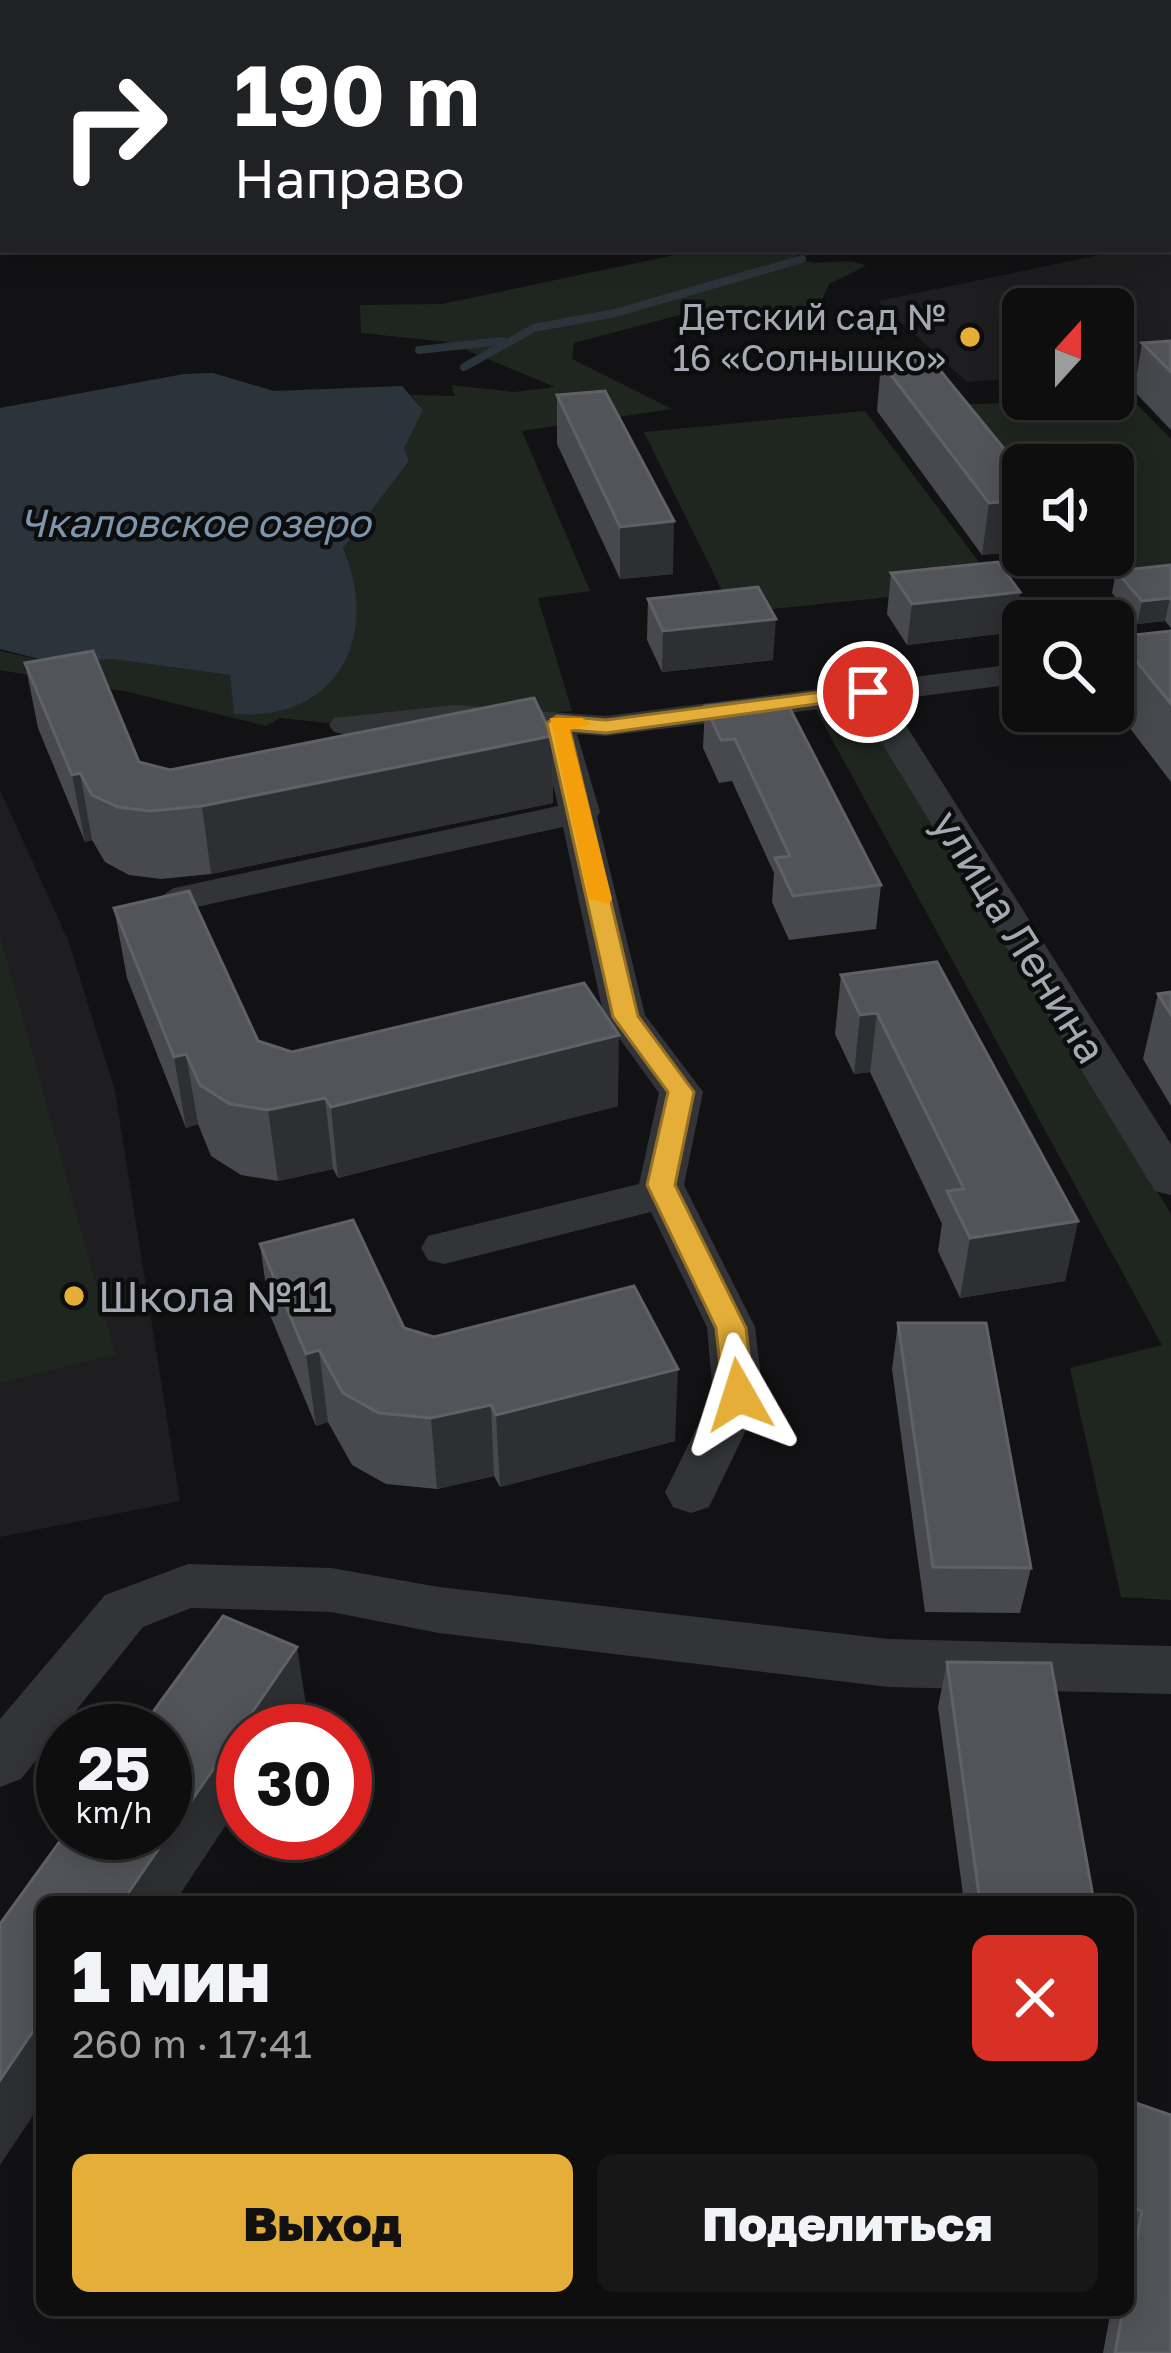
<!DOCTYPE html>
<html lang="ru">
<head>
<meta charset="utf-8">
<style>
  body { margin:0; font-family:"Golos Text",sans-serif; background:#171718; color:#f1f3f6; height:100vh; display:flex; flex-direction:column; font-size:45px; white-space:nowrap }
  * { box-sizing:border-box; margin:0 }
  p { font-size:39px; color:#9b9c9e }
  .icon { flex:none; width:66px; height:66px; fill:none; stroke:currentColor; stroke-width:2; stroke-linecap:round; stroke-linejoin:round }
  .map { position:relative; flex:1; overflow:hidden }
  .details { position:absolute; left:36px; top:1896px; width:1098px; height:420px; display:flex; flex-direction:column; background:#0e0e0f; border-radius:18px; box-shadow:0 6px 30px #0003,0 0 0 3px #2e2e2f }
  .details>* { flex:none }
  .hud { position:absolute; left:0px; top:0px; width:1173px; height:252px; box-shadow:0 6px 30px #0003,0 0 0 3px #2e2e2f; background:#202124; color:#fff; overflow:hidden }
  .needle { width:78px; rotate:21deg }
  .tools { position:absolute; left:1002px; top:288px; display:grid; gap:24px }
  .tools a { display:grid; place-items:center; width:132px; height:132px; border-radius:18px; background:#0e0e0f; box-shadow:0 6px 30px #0003,0 0 0 3px #2e2e2f; font-size:60px }
  .speed { position:absolute; left:36px; top:1704px; display:flex; gap:24px; font-size:60px; font-weight:700; text-align:center }
  .speed>* { display:grid; place-content:center; width:156px; height:156px; border-radius:50%; background:#0e0e0f; box-shadow:0 6px 30px #0003,0 0 0 3px #2e2e2f; line-height:1 }
  .speed small { font-size:30px; font-weight:400 }
  .speed .limit { border:18px solid #d22; background:#fff; color:#111 }
  .pin { position:absolute; display:grid; place-items:center; width:102px; height:102px; color:#fff; margin:-51px; border:6px solid #fff; border-radius:50%; box-shadow:0 3px 12px #0007 }
  .me { position:absolute; width:132px; margin:-66px; rotate:354deg; stroke-linejoin:round; filter:drop-shadow(0 0 9px #0008) }
  .turn { display:flex; align-items:center; gap:42px; height:252px; padding:0 36px; font-size:54px }
  .turn .icon { width:156px; height:156px; stroke-width:2.5 }
  .turn b { display:block; font-size:84px; line-height:102px }
  .round { display:grid; place-items:center; flex:none; width:126px; height:126px; border-radius:18px; background:#171718 }
  .head { display:flex; align-items:center; justify-content:space-between; height:204px; padding:0 36px }
  h1 { font-size:72px; font-weight:800; line-height:90px }
  .button { display:flex; gap:24px; margin-top:auto; padding:24px 36px }
  .button a { flex:1; height:138px; border-radius:18px; background:#e5ae38; color:#111; font-size:48px; font-weight:800; line-height:138px; text-align:center }
  .button a+a { background:#171718; color:#f1f3f6 }
  .map>svg:first-child { display:block }
  .built { fill:#1e1e20 }
  .green { fill:#1f2620 }
  .water { fill:#2c343b }
  .lines { fill:none; stroke-linecap:round; stroke-linejoin:round }
  .stream { stroke:#2c343b; stroke-width:8 }
  .minor { fill:#333438; fill-rule:evenodd }
  .secondary { fill:#424348; fill-rule:evenodd }
  .rail-casing { stroke:#4c4e53; stroke-width:6 }
  .rail { stroke:#0d0d0e; stroke-width:4.5; stroke-dasharray:14; stroke-linecap:butt }
  .wall { fill:#48494e }
  .shaded-wall { fill:#2e2f32 }
  .building { fill:#525459; stroke:#5f6167; stroke-width:3 }
  .route { fill:#e5ae38; stroke:#957124; stroke-width:3 }
  .slow { fill:#f59e0b }
  .poi-dot { fill:#e5ae38; stroke:#0d0d0e; stroke-width:4.5 }
  .labels { text-anchor:middle; dominant-baseline:central; stroke-width:9; stroke-linejoin:round; paint-order:stroke }
  .far-poi-label { font-size:36px; fill:#a4a9b3; stroke:#0d0d0e; text-anchor:end }
  .far-water-label { font-size:39px; font-style:italic; fill:#7d96ad; stroke:#0d0d0e }
  .street-label { font-size:42px; fill:#a4a9b3; stroke:#0d0d0e }
  .poi-label { font-size:42px; fill:#a4a9b3; stroke:#0d0d0e; text-anchor:start }
</style>
</head>
<body>
<div class="map">
<svg width="1171" height="2353" viewBox="0 0 1171 2353">
  <rect width="100%" height="100%" fill="#121214"/>
  <g class="built">
    <path d="M1171 240V365L1113 370V309H1023V378L967 382 878 301 1128 249H1170Z"/>
    <path d="M0 790 68 940 115 1091 180 1501 0 1537Z"/>
  </g>
  <g class="green">
    <path d="M703 249H806L795 257C818 270 844 254 866 266L829 284 814 318 687 313 574 343 572 359 672 409 522 431 590 591 538 598 572 711 346 725 280 718 266 726 129 692 0 670V651L55 663 112 659 230 675 235 714C333 723 381 633 343 548L409 461 403 448 423 410 411 395 455 396 451 385 514 392 555 387 447 342 361 333 360 305 442 304Z"/>
    <path d="M1122 389 1171 439V565L1092 574 1077 555H1113V465H1023V490L952 405 1113 399V390Z"/>
    <path d="M865 411 997 586 733 613 644 432Z"/>
    <path d="M859 703 1171 1214V1600L1121 1597 1070 1368 1162 1345 815 708Z"/>
    <path d="M0 936 115 1354 0 1383Z"/>
  </g>
  <path class="water" d="M213 373 274 391 402 386 423 410 404 448 409 461 343 548C382 637 335 723 234 714L230 675 112 659 55 663 0 649V408L184 374Z"/>
  <g class="lines">
    <g class="stream">
      <path d="M419 350 502 341"/>
      <path d="M464 367 534 328 615 313 802 259"/>
    </g>
    <g class="minor">
      <rect x="0" y="7" width="3" height="12"/>
      <rect x="1170" y="140" width="1" height="14"/>
      <path d="M1023 663V683L890 700 1171 1144V1195L1155 1191 858 704 606 736 577 734 600 812 597 817 645 1015 703 1092 684 1185 755 1327 763 1395 709 1507 691 1513 673 1507 665 1492 713 1395 707 1327 651 1212 444 1264 428 1260 421 1248 428 1236 639 1184 659 1093 604 1017 563 827 174 912 155 900 174 888 558 806 541 732 454 725 346 735 334 732 329 725 334 718 454 705 606 716Z"/>
      <path d="M188 1564 331 1568 439 1587 888 1639 1171 1646V1694L888 1687 439 1633 331 1612 191 1608 143 1627 21 1779 0 1787V1719L105 1595Z"/>
    </g>
    <g class="secondary">
      <path d="M866 0H929L864 3Z"/>
      <rect x="0" y="55" width="3" height="18"/>
    </g>
    <defs>
      <path id="rail" d="M778 3 810 0"/>
    </defs>
    <use href="#rail" class="rail-casing"/>
    <use href="#rail" class="rail"/>
  </g>
  <g class="wall">
    <path d="M1171 341V430L1134 391 1142 343Z"/>
    <path d="M881 362 1023 472V551L982 555 877 411Z"/>
    <path d="M557 395 673 574 620 579 557 444Z"/>
    <path d="M1171 565V628L1165 621 1137 624 1112 593 1116 571Z"/>
    <path d="M891 573 1020 592 1014 632 907 645 887 614Z"/>
    <path d="M648 599 773 660 662 672 647 640Z"/>
    <path d="M1171 631V782L1113 706V656L1117 637Z"/>
    <path d="M25 663 139 762 170 770 552 736 553 803 211 874 161 879 129 875 105 862 92 840 85 842 38 728Z"/>
    <path d="M705 706 881 885 876 929 789 940 772 902 774 873 732 781 719 783 703 748Z"/>
    <path d="M114 908 258 1041 292 1052 618 1106 338 1178 333 1169 278 1181 241 1175 211 1156 198 1124 186 1128 127 978Z"/>
    <path d="M841 975 1078 1221 1065 1281 960 1298 938 1251 942 1224 870 1072 854 1074 835 1034Z"/>
    <path d="M1171 992V1106L1143 1059 1158 994Z"/>
    <path d="M260 1244 404 1328 675 1441 500 1487 494 1476 437 1489 386 1484 352 1465 328 1422 316 1426 270 1315Z"/>
    <path d="M898 1323 1031 1568 1020 1613 925 1612 892 1369Z"/>
    <path d="M947 1662 1094 1902H964L938 1707Z"/>
    <path d="M1130 2101 1171 2353H1103L1111 2310H1128V2107Z"/>
  </g>
  <g class="shaded-wall">
    <path d="M0 164H3V204L0 205Z"/>
    <path d="M1023 500V551L982 555 989 503Z"/>
    <path d="M674 521 673 574 620 579V527Z"/>
    <path d="M1020 592 1014 632 907 645 912 604Z"/>
    <path d="M1170 598 1165 621 1137 624 1142 601Z"/>
    <path d="M776 619 773 660 662 672 663 631Z"/>
    <path d="M552 736 553 803 211 874 202 806Z"/>
    <path d="M80 773 92 840 85 842 72 775Z"/>
    <path d="M877 1013 870 1072 854 1074 860 1015Z"/>
    <path d="M619 1035 618 1106 338 1178 331 1107Z"/>
    <path d="M186 1054 198 1124 186 1128 174 1057Z"/>
    <path d="M325 1098 333 1169 278 1181 268 1110Z"/>
    <path d="M1078 1221 1065 1281 960 1298 970 1238Z"/>
    <path d="M319 1350 328 1422 316 1426 306 1354Z"/>
    <path d="M678 1369 675 1441 500 1487 496 1415Z"/>
    <path d="M491 1405 494 1476 437 1489 431 1418Z"/>
    <path d="M297 1647 306 1705 289 1731H243V1799L175 1902H122Z"/>
    <path d="M42 2018V2102L0 2165V2080Z"/>
  </g>
  <g class="building">
    <path d="M985 0H1171V46L1170 3H993Z"/>
    <path d="M1170 47H1171L1170 107Z"/>
    <rect x="0" y="109" width="3" height="55"/>
    <path d="M1171 341V372L1142 343Z"/>
    <path d="M930 358 1023 472V500L989 503 881 362Z"/>
    <path d="M605 391 674 521 620 527 557 395Z"/>
    <path d="M998 562 1020 592 912 604 891 573Z"/>
    <path d="M1171 565V599L1170 598 1142 601 1116 571Z"/>
    <path d="M758 587 776 619 663 631 648 599Z"/>
    <path d="M1171 631V704L1117 637Z"/>
    <path d="M93 651 139 762 170 770 534 698 552 736 202 806 150 811 118 807 92 795 80 773 72 775 25 663Z"/>
    <path d="M784 697 881 885 793 896 775 858 790 856 735 739 721 740 705 706Z"/>
    <path d="M189 891 258 1041 292 1052 584 983 619 1035 331 1107 325 1098 268 1110 230 1104 200 1085 186 1054 174 1057 114 908Z"/>
    <path d="M937 962 1078 1221 970 1238 947 1191 964 1189 877 1013 860 1015 841 975Z"/>
    <path d="M1171 992V1015L1158 994Z"/>
    <path d="M353 1220 404 1328 434 1337 634 1286 678 1369 496 1415 491 1405 431 1418 379 1413 343 1393 319 1350 306 1354 260 1244Z"/>
    <path d="M898 1323H986L1031 1568 933 1567Z"/>
    <path d="M223 1616 297 1647 122 1902H42V2018L0 2080V1924L66 1833H165V1731H139Z"/>
    <path d="M947 1662 1051 1663 1094 1902H980Z"/>
    <path d="M1130 2101 1171 2115V2353H1115L1123 2310H1128V2284L1142 2211 1128 2206V2113Z"/>
  </g>
  <path class="route" d="M868 686 875 688V696L606 733 570 730 638 1016 694 1092 675 1185 746 1328 754 1395 739 1406 723 1395 716 1328 647 1185 668 1092 613 1017 547 723 557 716 606 720Z"/>
  <path class="slow" d="M550 718H582L592 724 570 730 612 899 609 904 589 899Z"/>
  <g class="poi-dot">
    <circle cx="970" cy="337" r="12"/>
    <circle cx="74" cy="1296" r="12"/>
  </g>
  <g class="labels">
    <g class="far-poi-label">
      <text x="946" y="316">Детский сад №<tspan x="946" dy="41">16 «Солнышко»</tspan></text>
    </g>
    <g class="far-water-label">
      <text x="195" y="522">Чкаловское озеро</text>
    </g>
    <g class="street-label">
      <text transform="translate(1020 936) rotate(58)">улица Ленина</text>
    </g>
    <g class="poi-label">
      <text x="98" y="1296">Школа №11</text>
    </g>
  </g>
</svg>
<div class="tools">
<a><svg class="needle" viewBox="-14 -14 28 28"><path d="M0-13l5 13h-10z" fill="#e53935"/><path d="M0 13l5-13h-10z" fill="#9b9c9e"/></svg></a>
<a><svg class="icon" aria-label="sound" viewBox="0 0 24 24"><path d="M4 9h4l5-4v14l-5-4H4zM17 9q2 3 0 6"/></svg></a>
<a><svg class="icon" aria-label="search" viewBox="0 0 24 24"><circle cx="10" cy="10" r="6"/><path d="M15 15l6 6"/></svg></a>
</div>
<div class="speed"><div>25<small>km/h</small></div><div class="limit">30</div></div>
<div class="pin" style="left:868px;top:692px;background:#d93025"><svg class="icon" aria-label="arrive" viewBox="0 0 24 24"><path d="M6 21V4h12l-3 4 3 4H6"/></svg></div>
<svg class="me" style="left:739px;top:1395px" viewBox="-20 -20 40 40"><path d="M0-17L14 15 0 8-14 15z" fill="#e5ae38" stroke="#fff" stroke-width="4"/></svg>
<div class="hud">
<div class="turn"><svg class="icon" aria-label="right" viewBox="0 0 24 24"><path d="M7 20v-9h11M14 6l5 5-5 5"/></svg><div><b>190 m</b>Направо</div></div>
</div>
<section class="details">
<div class="head"><div><h1>1 мин</h1><p>260 m · 17:41</p></div><a class="round" style="background:#d93025;color:#fff"><svg class="icon" aria-label="close" viewBox="0 0 24 24"><path d="M6 6l12 12M18 6L6 18"/></svg></a></div>
<div class="button"><a>Выход</a><a>Поделиться</a></div>
</section>
</div>
</body>
</html>
